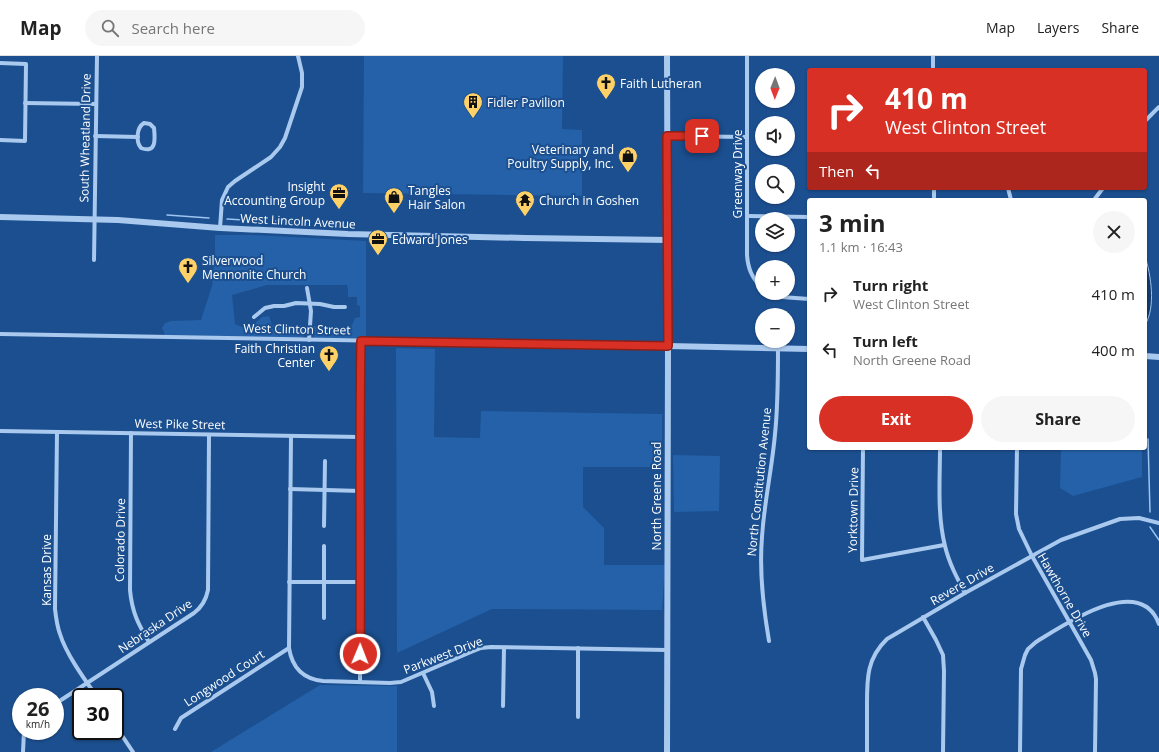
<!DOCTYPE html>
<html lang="en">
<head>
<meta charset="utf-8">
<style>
  body { margin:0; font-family:"Open Sans",sans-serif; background:#f6f6f6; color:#222; height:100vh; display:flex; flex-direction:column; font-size:15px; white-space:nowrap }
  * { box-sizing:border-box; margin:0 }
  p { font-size:13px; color:#767676 }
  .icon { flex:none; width:22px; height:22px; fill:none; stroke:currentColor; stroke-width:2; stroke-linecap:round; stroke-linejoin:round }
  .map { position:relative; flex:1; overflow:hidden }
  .panel { position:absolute; left:807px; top:142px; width:340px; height:252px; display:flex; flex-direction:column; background:#fff; border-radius:4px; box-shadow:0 1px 3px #0004 }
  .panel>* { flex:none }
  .hud { position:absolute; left:807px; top:12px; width:340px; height:122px; border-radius:4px; box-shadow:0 1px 3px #0004; background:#d93025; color:#fff; overflow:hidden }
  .needle { width:26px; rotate:181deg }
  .buttons { position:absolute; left:755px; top:12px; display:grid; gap:8px }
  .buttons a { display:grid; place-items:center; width:40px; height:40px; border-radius:50%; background:#fff; box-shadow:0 1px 3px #0004; font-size:20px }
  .speed { position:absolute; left:12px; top:632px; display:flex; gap:8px; font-size:20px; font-weight:700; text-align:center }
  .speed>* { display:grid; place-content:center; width:52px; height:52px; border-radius:50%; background:#fff; box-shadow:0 1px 3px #0004; line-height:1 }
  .speed small { font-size:10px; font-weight:400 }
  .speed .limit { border:2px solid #111; border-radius:6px; background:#fff; color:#111 }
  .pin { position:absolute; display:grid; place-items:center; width:34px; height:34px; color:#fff; margin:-17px; border-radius:8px; box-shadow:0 2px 6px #0006 }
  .me { position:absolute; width:44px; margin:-22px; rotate:1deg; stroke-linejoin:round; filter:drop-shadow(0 0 3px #0008) }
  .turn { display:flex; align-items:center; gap:14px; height:84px; padding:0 12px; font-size:18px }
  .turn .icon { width:52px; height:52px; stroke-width:2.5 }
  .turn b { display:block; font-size:28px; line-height:34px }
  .then { display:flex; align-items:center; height:38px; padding:0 12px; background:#0003; gap:8px; font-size:15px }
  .round { display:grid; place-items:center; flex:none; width:42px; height:42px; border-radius:21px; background:#f6f6f6 }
  .head { display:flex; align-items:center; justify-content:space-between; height:68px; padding:0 12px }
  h1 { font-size:24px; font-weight:700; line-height:30px }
  .cta { display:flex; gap:8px; margin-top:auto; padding:8px 12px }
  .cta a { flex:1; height:46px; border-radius:24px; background:#d93025; color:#fff; font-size:16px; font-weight:700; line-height:46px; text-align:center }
  .cta a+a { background:#f6f6f6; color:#222 }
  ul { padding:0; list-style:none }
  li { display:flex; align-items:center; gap:12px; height:56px; padding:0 12px }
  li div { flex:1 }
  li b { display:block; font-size:15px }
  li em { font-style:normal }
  header { display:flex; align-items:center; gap:24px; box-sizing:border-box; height:56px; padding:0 20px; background:#fff; border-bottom:1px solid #e0e0e0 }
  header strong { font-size:19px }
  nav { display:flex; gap:22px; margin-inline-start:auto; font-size:14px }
  .search { width:280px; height:36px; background:#f6f6f6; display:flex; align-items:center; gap:10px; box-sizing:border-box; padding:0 14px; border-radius:22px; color:#767676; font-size:15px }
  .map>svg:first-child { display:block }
  .green { fill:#2461a8 }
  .water { fill:#123a6d; stroke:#9cc4f0 }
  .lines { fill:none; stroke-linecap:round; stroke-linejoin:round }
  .stream { stroke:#9cc4f0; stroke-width:1.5 }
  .minor { stroke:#a9c9ee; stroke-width:4 }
  .tertiary { stroke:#a9c9ee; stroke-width:6 }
  .route-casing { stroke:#8d1f18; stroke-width:10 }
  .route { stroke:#d93025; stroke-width:7 }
  .labels { text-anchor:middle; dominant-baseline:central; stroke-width:4; stroke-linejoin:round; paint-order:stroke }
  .poi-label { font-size:12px; fill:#fff; stroke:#1b4f8f; text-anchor:start }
  .street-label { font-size:12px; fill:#fff; stroke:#1b4f8f }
</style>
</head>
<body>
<header>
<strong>Map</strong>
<div class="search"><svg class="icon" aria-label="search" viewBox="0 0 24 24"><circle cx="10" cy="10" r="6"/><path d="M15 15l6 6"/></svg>Search here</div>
<nav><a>Map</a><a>Layers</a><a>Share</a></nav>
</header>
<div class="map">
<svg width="1159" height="696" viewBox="0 0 1159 696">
  <rect width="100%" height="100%" fill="#1b4f8f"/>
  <g class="green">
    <path d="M364 0H563L562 73 582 74V140L363 137Z"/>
    <path d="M215 179H252L366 185V282H314L313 276 314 270 349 272 352 269 355 262 360 261V250L357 249V241H348V234L347 229H267L232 239 235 268 242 271H251L262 261 269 260 272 269H304C306 274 306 279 302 282L165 279 162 272 165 267 171 265 201 264 212 230 215 198Z"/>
    <path d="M396 292 435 293 434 381 480 382 481 355 662 358V411H583V451L604 472V509H665L662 554 492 553 397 597Z"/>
    <path d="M1061 392H1142V421L1073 440 1060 432Z"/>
    <path d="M673 399 720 400 719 455 674 456Z"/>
    <path d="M320 629 397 630V696H211Z"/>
  </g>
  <path class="water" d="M1145 200C1151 219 1156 251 1145 269Z"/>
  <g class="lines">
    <g class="stream">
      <path d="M167 159 209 162"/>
      <path d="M227 163 262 165"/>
      <path d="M275 165 310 168"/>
      <path d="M325 169 348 170"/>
      <path d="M1148 383 1150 456"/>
      <path d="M1150 471 1159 484"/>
    </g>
    <g class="minor">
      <path d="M747 0V199C748 213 752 222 762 232"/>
      <path d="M933 0V14"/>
      <path d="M0 7 26 8 25 85 0 84"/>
      <path d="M25 47 95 48"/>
      <path d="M1145 65 1159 51"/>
      <path d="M144 67 150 68 154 72C155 82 157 98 141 92 136 86 136 72 144 67Z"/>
      <path d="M95 80 138 81"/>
      <path d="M667 80 747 81"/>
      <path d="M1008 132 1011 144"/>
      <path d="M934 144V132"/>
      <path d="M1094 144 1103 132"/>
      <path d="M747 160 809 161"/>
      <path d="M220 172 222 144 228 131 235 125 271 101 280 91 285 82 302 31V17L298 0"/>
      <path d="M94 204 97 0"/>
      <path d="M307 232 311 255 309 284"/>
      <path d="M769 237 782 241 809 243"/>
      <path d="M254 261 265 252 274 250H284L296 247 320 248 334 251H345"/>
      <path d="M0 278 668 290"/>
      <path d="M0 375 360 381"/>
      <path d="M57 376 55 553C56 562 57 570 60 578 66 598 85 624 97 641"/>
      <path d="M131 377 130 534C132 556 138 568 149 586"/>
      <path d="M291 380 289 592C292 611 303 623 323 625L390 627 401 626 471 596 481 592 491 591 667 594"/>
      <path d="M863 392 862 504 944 489"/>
      <path d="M940 392C940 424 937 458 945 490 949 507 957 522 965 537"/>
      <path d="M1017 392 1016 458 1019 473 1032 500 1091 604 1095 617 1096 623 1095 696"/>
      <path d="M290 433 361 435"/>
      <path d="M324 470 325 405"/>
      <path d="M324 490V562"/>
      <path d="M289 526H361"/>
      <path d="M923 561 936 584 943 599 944 615 943 696"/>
      <path d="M769 585C763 550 759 516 762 481 764 447 772 413 775 378 778 350 778 321 778 293"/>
      <path d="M423 617 432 636 434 650"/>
      <path d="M360 626C361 513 359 399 361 285"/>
      <path d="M55 648 194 557C202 551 206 544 208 534L209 379"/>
      <path d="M503 650 504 592"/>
      <path d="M578 661V592"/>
      <path d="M115 669 133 696"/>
      <path d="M175 673 181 662 289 592"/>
      <path d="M23 696 24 675"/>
      <path d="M867 696C867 681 867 667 867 652 867 624 866 603 887 583L965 537 1061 484 1120 463 1139 462 1159 467"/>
      <path d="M1020 696 1021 613 1025 599 1028 593 1036 586C1064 569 1140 516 1159 568"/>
    </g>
    <g class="tertiary">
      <path d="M667 0 668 296 667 696"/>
      <path d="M0 161 118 164 220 172 348 178 525 182 668 184"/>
      <path d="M668 290 809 293"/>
      <path d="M1145 300 1159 301"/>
    </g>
  </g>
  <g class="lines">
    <defs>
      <path id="route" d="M360 598C361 494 359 389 361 285L668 290 667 80H702"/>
    </defs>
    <use href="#route" class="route-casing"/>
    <use href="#route" class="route"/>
  </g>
  <defs>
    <symbol id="church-pin" viewBox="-11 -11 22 30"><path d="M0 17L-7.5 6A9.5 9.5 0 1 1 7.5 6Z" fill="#ffd166" stroke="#1b4f8f"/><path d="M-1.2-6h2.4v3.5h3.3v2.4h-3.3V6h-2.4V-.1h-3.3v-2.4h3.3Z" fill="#111"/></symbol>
    <symbol id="building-pin" viewBox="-11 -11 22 30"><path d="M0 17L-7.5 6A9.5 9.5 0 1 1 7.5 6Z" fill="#ffd166" stroke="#1b4f8f"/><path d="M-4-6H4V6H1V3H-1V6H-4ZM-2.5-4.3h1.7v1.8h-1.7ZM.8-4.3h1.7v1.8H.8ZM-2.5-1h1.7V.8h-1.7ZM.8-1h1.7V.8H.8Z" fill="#111"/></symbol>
    <symbol id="shop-pin" viewBox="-11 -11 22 30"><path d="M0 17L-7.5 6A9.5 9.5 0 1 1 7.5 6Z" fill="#ffd166" stroke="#1b4f8f"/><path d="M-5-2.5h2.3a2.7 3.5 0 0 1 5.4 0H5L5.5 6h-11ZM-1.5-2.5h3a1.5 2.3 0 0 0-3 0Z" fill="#111"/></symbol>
    <symbol id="office-pin" viewBox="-11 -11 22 30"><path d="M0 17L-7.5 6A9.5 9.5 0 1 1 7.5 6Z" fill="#ffd166" stroke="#1b4f8f"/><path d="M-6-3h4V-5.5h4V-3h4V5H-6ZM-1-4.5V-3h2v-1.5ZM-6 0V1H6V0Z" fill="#111"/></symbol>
    <symbol id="temple-pin" viewBox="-11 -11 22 30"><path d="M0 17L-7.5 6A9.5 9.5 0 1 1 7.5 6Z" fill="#ffd166" stroke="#1b4f8f"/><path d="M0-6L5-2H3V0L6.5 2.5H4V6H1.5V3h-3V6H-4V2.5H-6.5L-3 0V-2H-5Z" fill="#111"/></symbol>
  </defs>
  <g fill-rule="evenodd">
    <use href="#church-pin" x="595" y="16" width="22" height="30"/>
    <use href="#building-pin" x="462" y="35" width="22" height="30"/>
    <use href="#shop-pin" x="617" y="89" width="22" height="30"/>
    <use href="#office-pin" x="328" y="126" width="22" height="30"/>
    <use href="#shop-pin" x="383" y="130" width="22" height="30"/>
    <use href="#temple-pin" x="514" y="133" width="22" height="30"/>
    <use href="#office-pin" x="367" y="172" width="22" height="30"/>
    <use href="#church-pin" x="177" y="200" width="22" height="30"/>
    <use href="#church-pin" x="318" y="288" width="22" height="30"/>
  </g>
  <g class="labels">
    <g class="poi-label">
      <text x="620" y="27">Faith Lutheran</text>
      <text x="487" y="46">Fidler Pavilion</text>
      <text x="614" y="93" text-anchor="end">Veterinary and<tspan x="614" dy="14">Poultry Supply, Inc.</tspan></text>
      <text x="325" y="130" text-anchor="end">Insight<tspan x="325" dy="14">Accounting Group</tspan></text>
      <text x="408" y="134">Tangles<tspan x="408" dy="14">Hair Salon</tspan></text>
      <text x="539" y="144">Church in Goshen</text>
      <text x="392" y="183">Edward Jones</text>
      <text x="202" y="204">Silverwood<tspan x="202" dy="14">Mennonite Church</tspan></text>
      <text x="315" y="292" text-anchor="end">Faith Christian<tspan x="315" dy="14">Center</tspan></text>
    </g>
    <g class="street-label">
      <text transform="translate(85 82) rotate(-89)">South Wheatland Drive</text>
      <text transform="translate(737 118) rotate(-90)">Greenway Drive</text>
      <text transform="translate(298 165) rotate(3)">West Lincoln Avenue</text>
      <text transform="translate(297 273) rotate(1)">West Clinton Street</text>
      <text transform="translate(180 368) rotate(1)">West Pike Street</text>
      <text transform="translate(759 426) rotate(-84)">North Constitution Avenue</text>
      <text transform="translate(656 440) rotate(-90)">North Greene Road</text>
      <text transform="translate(853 454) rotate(-89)">Yorktown Drive</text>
      <text transform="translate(120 484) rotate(-89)">Colorado Drive</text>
      <text transform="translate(46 514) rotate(-90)">Kansas Drive</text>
      <text transform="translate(962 528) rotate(-30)">Revere Drive</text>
      <text transform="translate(1065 539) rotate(60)">Hawthorne Drive</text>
      <text transform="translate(155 570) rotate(-34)">Nebraska Drive</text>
      <text transform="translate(443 599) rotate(-21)">Parkwest Drive</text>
      <text transform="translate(224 622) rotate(-33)">Longwood Court</text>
    </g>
  </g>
</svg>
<div class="buttons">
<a><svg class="needle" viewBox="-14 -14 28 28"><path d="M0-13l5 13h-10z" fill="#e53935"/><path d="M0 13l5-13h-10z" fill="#767676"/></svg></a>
<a><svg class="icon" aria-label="sound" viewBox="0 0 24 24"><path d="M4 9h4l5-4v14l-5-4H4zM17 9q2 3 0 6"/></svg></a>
<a><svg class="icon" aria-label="search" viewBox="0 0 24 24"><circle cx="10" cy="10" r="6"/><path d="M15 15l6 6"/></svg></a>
<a><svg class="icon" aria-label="layers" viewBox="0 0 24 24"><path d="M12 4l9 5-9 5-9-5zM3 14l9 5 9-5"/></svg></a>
<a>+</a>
<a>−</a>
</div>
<div class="speed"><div>26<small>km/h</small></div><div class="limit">30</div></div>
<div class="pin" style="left:702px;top:80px;background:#d93025"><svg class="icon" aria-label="arrive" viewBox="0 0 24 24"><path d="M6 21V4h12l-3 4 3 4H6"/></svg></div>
<svg class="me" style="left:360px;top:598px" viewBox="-20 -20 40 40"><circle r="17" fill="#d93025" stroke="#fff" stroke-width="3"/><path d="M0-11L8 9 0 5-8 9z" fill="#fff"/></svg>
<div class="hud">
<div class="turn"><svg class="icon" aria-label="right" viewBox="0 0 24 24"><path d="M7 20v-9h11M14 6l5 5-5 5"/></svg><div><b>410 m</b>West Clinton Street</div></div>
<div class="then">Then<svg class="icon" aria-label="left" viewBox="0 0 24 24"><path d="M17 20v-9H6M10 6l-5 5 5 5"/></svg></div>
</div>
<section class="panel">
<div class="head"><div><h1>3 min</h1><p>1.1 km · 16:43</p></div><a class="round"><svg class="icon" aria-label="close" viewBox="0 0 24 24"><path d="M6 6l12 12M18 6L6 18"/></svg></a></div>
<ul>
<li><svg class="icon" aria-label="right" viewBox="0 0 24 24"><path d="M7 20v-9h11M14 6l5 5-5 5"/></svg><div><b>Turn right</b><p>West Clinton Street</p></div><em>410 m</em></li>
<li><svg class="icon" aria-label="left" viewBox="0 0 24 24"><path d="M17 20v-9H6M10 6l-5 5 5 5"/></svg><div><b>Turn left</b><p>North Greene Road</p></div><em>400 m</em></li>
</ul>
<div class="cta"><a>Exit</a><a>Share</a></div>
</section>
</div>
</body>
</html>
